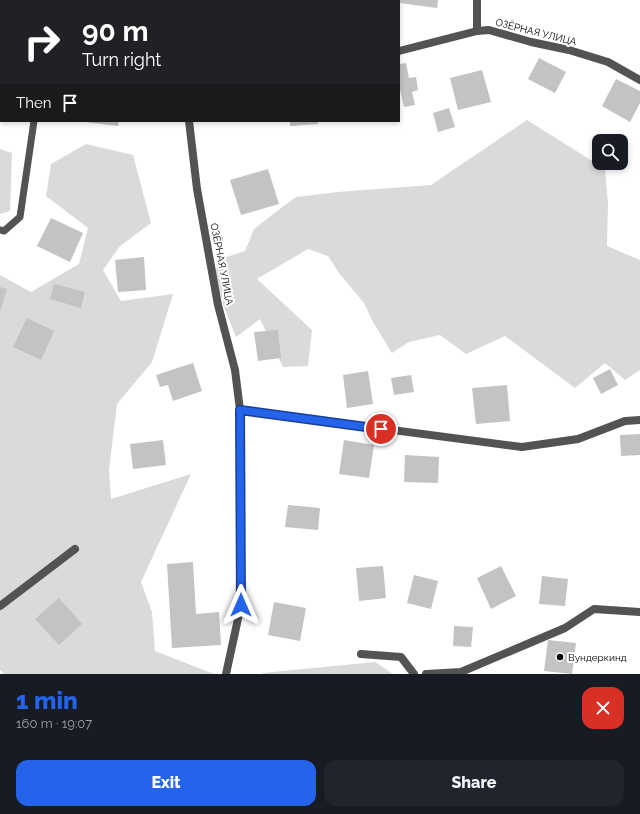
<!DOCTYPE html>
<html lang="en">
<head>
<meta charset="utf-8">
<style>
  body { margin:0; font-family:Raleway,sans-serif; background:#20242c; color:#f1f3f6; height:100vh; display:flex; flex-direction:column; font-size:15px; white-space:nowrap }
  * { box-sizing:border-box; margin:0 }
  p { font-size:13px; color:#9ea1a6 }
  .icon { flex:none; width:22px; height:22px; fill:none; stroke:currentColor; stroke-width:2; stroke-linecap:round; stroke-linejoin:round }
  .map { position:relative; height:674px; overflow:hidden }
  .details { display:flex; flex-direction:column; background:#171b24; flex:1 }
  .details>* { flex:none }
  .hud { position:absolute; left:0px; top:0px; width:400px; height:122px; box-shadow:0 2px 6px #0003; background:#202124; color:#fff; overflow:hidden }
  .tools { position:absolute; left:592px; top:134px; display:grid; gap:8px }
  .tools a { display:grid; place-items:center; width:36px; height:36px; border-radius:8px; background:#171b24; box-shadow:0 2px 6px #0003; font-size:20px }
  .pin { position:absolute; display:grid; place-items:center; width:34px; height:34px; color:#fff; margin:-17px; border:2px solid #fff; border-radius:50%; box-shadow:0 1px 4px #0007 }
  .me { position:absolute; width:44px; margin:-22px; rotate:0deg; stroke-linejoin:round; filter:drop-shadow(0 0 3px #0008) }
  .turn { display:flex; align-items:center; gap:14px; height:84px; padding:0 16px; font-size:18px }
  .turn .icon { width:52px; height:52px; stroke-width:2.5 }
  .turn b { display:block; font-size:28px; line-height:34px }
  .then { display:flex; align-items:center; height:38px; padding:0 16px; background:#0003; gap:8px; font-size:15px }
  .round { display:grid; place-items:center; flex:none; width:42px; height:42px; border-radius:12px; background:#20242c }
  .headline { display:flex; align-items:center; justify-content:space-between; height:68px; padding:0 16px }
  h1 { font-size:24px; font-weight:800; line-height:30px; color:#2563eb }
  .cta { display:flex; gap:8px; margin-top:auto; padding:8px 16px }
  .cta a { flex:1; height:46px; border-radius:12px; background:#2563eb; color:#fff; font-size:16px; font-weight:800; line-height:46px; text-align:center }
  .cta a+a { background:#20242c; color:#f1f3f6 }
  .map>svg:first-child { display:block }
  .green { fill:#dadada }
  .building { fill:#c3c3c3 }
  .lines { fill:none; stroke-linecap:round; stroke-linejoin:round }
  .service { stroke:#535353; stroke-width:7 }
  .minor { stroke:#535353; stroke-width:8 }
  .route-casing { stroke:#184099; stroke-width:10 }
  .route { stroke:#2563eb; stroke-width:7 }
  .poi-dot { fill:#000; stroke:#fff; stroke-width:1.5 }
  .labels { text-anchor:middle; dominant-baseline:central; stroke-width:4; stroke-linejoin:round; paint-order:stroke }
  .street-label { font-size:10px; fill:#000; stroke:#fff }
  .poi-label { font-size:10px; fill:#000; stroke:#fff; text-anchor:start }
</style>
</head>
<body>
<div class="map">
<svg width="640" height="674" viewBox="0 0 640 674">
  <rect width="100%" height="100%" fill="#fff"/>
  <g class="green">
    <path d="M527 120 605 169 608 204 607 246 640 260V370L625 380 605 363 575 388 505 336 466 354 440 335 409 342 392 353 373 322 364 303 339 273 328 256 308 249 257 279 312 330 308 366 283 367 260 319 236 337 224 307 215 272 220 259 245 251 254 229 277 211 296 197 338 192 431 185Z"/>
    <path d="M86 144 133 155 151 223 120 246 103 270 121 301 173 294 152 362 117 404 109 470 111 499 191 474 141 582 152 612 155 651 214 674H4L0 670V275L31 292 79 264 88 228 46 196 51 164Z"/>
    <path d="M0 149 12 153 10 211 0 214Z"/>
    <path d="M375 662 393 674H262V673Z"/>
  </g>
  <g class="building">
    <path d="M399 0H438L437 8 399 3Z"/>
    <path d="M539 58 566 72 555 93 528 79Z"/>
    <path d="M406 63 409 78 416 77 418 90 412 92 415 105 404 107 399 85V64Z"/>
    <path d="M482 70 491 102 458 110 450 78Z"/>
    <path d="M616 79 640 91V103L630 122 602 106Z"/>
    <path d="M449 108 455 127 438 132 433 113Z"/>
    <path d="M87 121H119L118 126 86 122Z"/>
    <path d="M290 121H318V124L290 126Z"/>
    <path d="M268 169 279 204 241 215 230 180Z"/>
    <path d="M51 218 83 233 70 262 37 246Z"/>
    <path d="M144 257 146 290 118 292 115 260Z"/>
    <path d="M54 284 85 292 81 308 50 299Z"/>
    <path d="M0 287 7 289 0 312Z"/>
    <path d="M27 318 54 331 41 360 13 347Z"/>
    <path d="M278 330 281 358 258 361 254 332Z"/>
    <path d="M193 363 202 391 173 401 168 385 160 387 156 375Z"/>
    <path d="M610 369 618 385 601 394 593 378Z"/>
    <path d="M368 371 373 404 347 408 343 375Z"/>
    <path d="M411 375 414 392 394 395 391 378Z"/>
    <path d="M507 385 510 421 476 424 472 388Z"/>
    <path d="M640 434V455L621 456 620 435Z"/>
    <path d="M163 440 166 465 133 469 130 444Z"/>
    <path d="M344 440 374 445 369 478 339 474Z"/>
    <path d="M405 455 439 457 438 483 404 482Z"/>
    <path d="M288 505 320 508 318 530 285 527Z"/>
    <path d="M193 562 196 614 219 612 221 645 172 648 167 564Z"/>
    <path d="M383 566 386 598 359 601 356 568Z"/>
    <path d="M501 566 516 596 491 609 477 578Z"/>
    <path d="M414 575 438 581 431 609 407 603Z"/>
    <path d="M542 576 568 579 565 606 539 604Z"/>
    <path d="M59 598 82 624 59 645 35 619Z"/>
    <path d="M274 602 306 608 300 641 268 635Z"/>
    <path d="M454 626 473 627 471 647 453 646Z"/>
    <path d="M548 640 576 643 572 674 544 671Z"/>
  </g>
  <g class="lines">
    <path class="service" d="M0 230 4 231 20 217 34 121"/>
    <g class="minor">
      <path d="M477 0V31"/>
      <path d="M56 1V0"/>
      <path d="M399 51 477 31 489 30 531 42 569 50 608 62 640 80"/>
      <path d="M0 113H1"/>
      <path d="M189 121 197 189 218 305 235 370 240 410"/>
      <path d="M0 606 75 549"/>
      <path d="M361 654 401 657 414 674"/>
      <path d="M226 674 241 605 240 410 522 447 578 439 625 421 640 420"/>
      <path d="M426 674 461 672 565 628 594 609 640 612"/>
    </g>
  </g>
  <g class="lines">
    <defs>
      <path id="route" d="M241 605 240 410 381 429"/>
    </defs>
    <use href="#route" class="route-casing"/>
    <use href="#route" class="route"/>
  </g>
  <circle class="poi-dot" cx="560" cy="657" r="4"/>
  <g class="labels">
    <g class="street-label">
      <text transform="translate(536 32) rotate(14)">ОЗЁРНАЯ УЛИЦА</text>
      <text transform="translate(222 264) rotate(79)">ОЗЁРНАЯ УЛИЦА</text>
    </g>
    <g class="poi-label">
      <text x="568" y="657">Вундеркинд</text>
    </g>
  </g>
</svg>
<div class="tools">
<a><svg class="icon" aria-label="search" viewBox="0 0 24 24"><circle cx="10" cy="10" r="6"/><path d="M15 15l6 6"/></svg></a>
</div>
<div class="pin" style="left:381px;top:429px;background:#d93025"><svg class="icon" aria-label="arrive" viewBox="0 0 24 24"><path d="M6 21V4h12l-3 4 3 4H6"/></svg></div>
<svg class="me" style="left:241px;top:605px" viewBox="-20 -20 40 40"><path d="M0-17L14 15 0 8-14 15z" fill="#2563eb" stroke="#fff" stroke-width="4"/></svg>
<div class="hud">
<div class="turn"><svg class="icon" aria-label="right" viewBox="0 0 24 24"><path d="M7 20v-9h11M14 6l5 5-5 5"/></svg><div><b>90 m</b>Turn right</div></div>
<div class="then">Then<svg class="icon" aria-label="arrive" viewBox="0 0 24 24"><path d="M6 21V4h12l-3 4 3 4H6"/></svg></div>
</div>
</div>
<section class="details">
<div class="headline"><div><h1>1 min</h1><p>160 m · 19:07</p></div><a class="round" style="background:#d93025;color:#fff"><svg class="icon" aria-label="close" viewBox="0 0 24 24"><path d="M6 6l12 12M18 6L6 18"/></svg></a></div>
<div class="cta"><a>Exit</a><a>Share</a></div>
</section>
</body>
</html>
